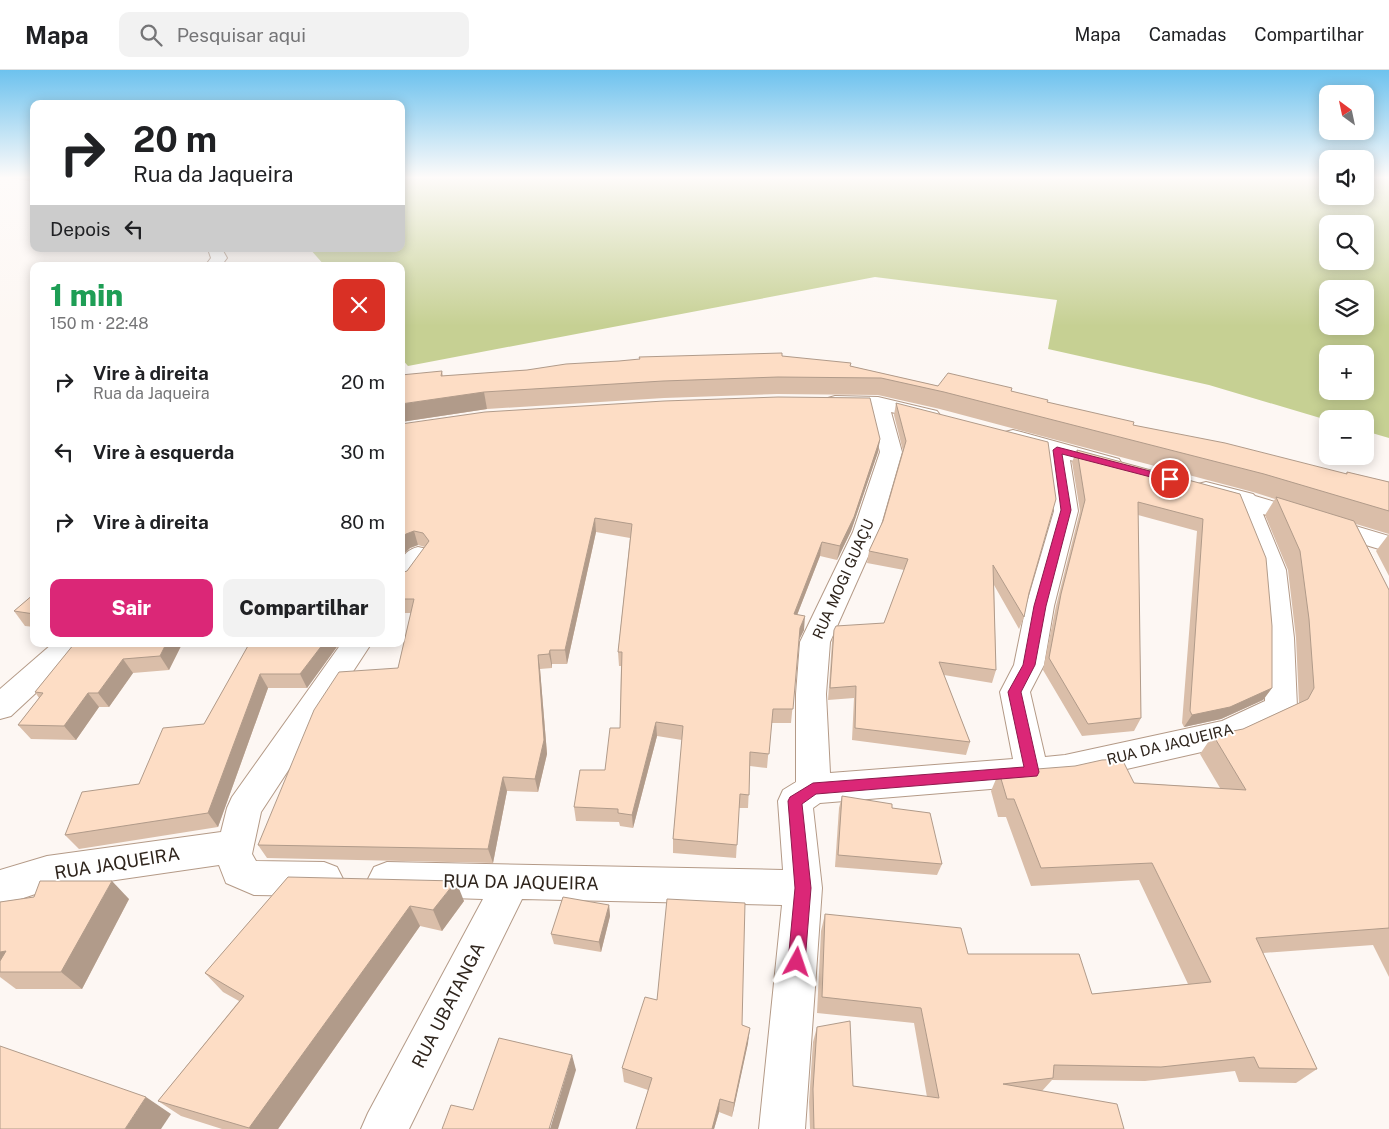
<!DOCTYPE html>
<html lang="pt">
<head>
<meta charset="utf-8">
<style>
  body { margin:0; font-family:"Public Sans",sans-serif; background:#f2f2f2; color:#202124; height:100vh; display:flex; flex-direction:column; font-size:19px; white-space:nowrap }
  * { box-sizing:border-box; margin:0 }
  p { font-size:16px; color:#757577 }
  .icon { flex:none; width:28px; height:28px; fill:none; stroke:currentColor; stroke-width:2; stroke-linecap:round; stroke-linejoin:round }
  .map { position:relative; flex:1; overflow:hidden }
  .details { position:absolute; left:30px; top:192px; width:375px; height:385px; display:flex; flex-direction:column; background:#fff; border-radius:10px; box-shadow:0 2px 12px #0003 }
  .details>* { flex:none }
  .guide { position:absolute; left:30px; top:30px; width:375px; height:152px; border-radius:10px; box-shadow:0 2px 12px #0003; background:#fff; color:#202124; overflow:hidden }
  .needle { width:32px; rotate:327deg }
  .buttons { position:absolute; left:1319px; top:15px; display:grid; gap:10px }
  .buttons a { display:grid; place-items:center; width:55px; height:55px; border-radius:10px; background:#fff; box-shadow:0 2px 12px #0003; font-size:25px }
  .pin { position:absolute; display:grid; place-items:center; width:42px; height:42px; color:#fff; margin:-21px; border:2px solid #fff; border-radius:50%; box-shadow:0 1px 5px #0007 }
  .me { position:absolute; width:55px; margin:-28px; rotate:5deg; stroke-linejoin:round; filter:drop-shadow(0 0 4px #0008) }
  .turn { display:flex; align-items:center; gap:18px; height:105px; padding:0 20px; font-size:22px }
  .turn .icon { width:65px; height:65px; stroke-width:2.5 }
  .turn b { display:block; font-size:35px; line-height:42px }
  .then { display:flex; align-items:center; height:48px; padding:0 20px; background:#0003; gap:10px; font-size:19px }
  .round { display:grid; place-items:center; flex:none; width:52px; height:52px; border-radius:10px; background:#f2f2f2 }
  .summary { display:flex; align-items:center; justify-content:space-between; height:85px; padding:0 20px }
  h1 { font-size:30px; font-weight:800; line-height:38px; color:#1e9e55 }
  .button { display:flex; gap:10px; margin-top:auto; padding:10px 20px }
  .button a { flex:1; height:58px; border-radius:10px; background:#db2777; color:#fff; font-size:20px; font-weight:800; line-height:58px; text-align:center }
  .button a+a { background:#f2f2f2; color:#202124 }
  ul { padding:0; list-style:none }
  li { display:flex; align-items:center; gap:15px; height:70px; padding:0 20px }
  li div { flex:1 }
  li b { display:block; font-size:19px }
  li em { font-style:normal }
  header { display:flex; align-items:center; gap:30px; box-sizing:border-box; height:70px; padding:0 25px; background:#fff; border-bottom:1px solid #e0e0e0 }
  header strong { font-size:24px }
  nav { display:flex; gap:28px; margin-inline-start:auto; font-size:18px }
  .search { width:350px; height:45px; background:#f2f2f2; display:flex; align-items:center; gap:12px; box-sizing:border-box; padding:0 18px; border-radius:10px; color:#757577; font-size:19px }
  .map>svg:first-child { display:block }
  .green { fill:#c6d093; fill-rule:evenodd }
  .lines { fill:none; stroke-linecap:round; stroke-linejoin:round }
  .minor-casing { stroke:#b49a87; stroke-width:2 }
  .minor { fill:#fff; fill-rule:evenodd }
  .wall { fill:#dabea9 }
  .shaded-wall { fill:#b19b8a }
  .building { fill:#fdddc5; stroke:#b19b8a }
  .route { fill:#db2777; stroke:#8e194d }
  .labels { text-anchor:middle; dominant-baseline:central; stroke-width:4; stroke-linejoin:round; paint-order:stroke }
  .street-label { font-size:15px; fill:#2f251d; stroke:#fff }
  .near-street-label { font-size:18px; fill:#2f251d; stroke:#fff }
</style>
</head>
<body>
<header>
<strong>Mapa</strong>
<div class="search"><svg class="icon" aria-label="search" viewBox="0 0 24 24"><circle cx="10" cy="10" r="6"/><path d="M15 15l6 6"/></svg>Pesquisar aqui</div>
<nav><a>Mapa</a><a>Camadas</a><a>Compartilhar</a></nav>
</header>
<div class="map">
<svg width="1389" height="1059" viewBox="0 0 1389 1059">
  <rect width="100%" height="100%" fill="#fdf7f3"/>
  <path class="green" d="M401 108H1327L1328 126H1365V108H1389V368L1365 361V349L1327 350 1209 315 1048 279 1057 230 875 207 408 296 401 288V196H325L310 179H401ZM1328 154H1365V191H1328ZM1328 219H1365V256H1328ZM1328 284H1365V321H1328Z"/>
  <g class="lines">
    <defs>
      <g id="minor">
        <path d="M208 179H222L227 188 221 196H205L211 188Z"/>
        <path d="M835 326 878 327 937 341 940 345 937 349 930 351 891 342 902 382 879 462 830 572 826 624 830 703 1013 689 1000 622 1014 595 1026 536 1054 441 1046 383 1005 372 1002 367 1005 362 1013 360 1021 362 1119 389 1122 394 1119 399 1111 401 1070 390 1078 441 1054 536 1044 595 1030 622 1045 687 1065 685 1222 651 1265 631 1266 568 1260 500 1236 436 1198 424 1194 419 1198 414 1206 412 1253 424 1255 426 1389 466V482L1263 444 1286 500 1294 568 1297 637 1292 646 1228 676 1065 713 820 733 813 738 822 818 805 1059H759L782 835 522 829 409 1059H361L368 1043 483 829 387 826 374 821 368 809 374 797 387 792 783 800 778 731 783 720 796 712V624L800 572 853 462 880 382 869 339 828 336 825 332 828 328Z"/>
        <path d="M418 477 427 479 431 485 410 514 401 517C401 499 397 482 418 477Z"/>
        <path d="M52 574H86L81 581 11 646 0 649V619Z"/>
        <path d="M341 574H371L261 742 252 784 256 791 324 792 337 797 343 809 337 821 324 826 254 825 226 813 219 795 47 820 0 836V800L47 786 221 762 227 738 232 727Z"/>
      </g>
    </defs>
    <use href="#minor" class="minor-casing"/>
    <use href="#minor" class="minor"/>
  </g>
  <g class="wall">
    <path d="M10 108H34V112Z"/>
    <path d="M782 286 850 296 938 316 1011 321 1047 332 1133 355 1346 404 1347 402 1389 412V506L1376 481 1389 464 1356 454 1389 520V907L1373 875 1263 883 1317 999 1296 1013 1239 1012 1235 1001 1145 1011 1052 1010 1042 1021 1124 1059H810L809 1032 813 972 817 957 853 1016 927 1027 914 953 817 943 821 861 825 844 968 884 1092 924 1188 914 1139 810 1031 816 1006 747H998L991 721 999 702 1134 713 1220 718 1200 684 1213 665 1243 659 1299 633 1296 568 1288 500 1265 445 1275 429 1253 422 940 339 878 325 777 324 664 328 487 339 401 352 442 301 443 306 527 300 619 291Z"/>
    <path d="M896 333 1029 523 1024 547 1019 559 994 515 996 600 992 613 944 605 970 672 966 685 852 670 854 628 828 630 832 572 834 560 884 553 904 500 867 493 869 481 883 451 903 381 894 345Z"/>
    <path d="M401 354 880 369 878 382 851 461 837 490 820 486 797 545 804 560 799 570 791 653H771L767 698 750 696 748 738H739L736 788 673 783V769L682 670 657 666 633 758 620 756 619 752 576 751 574 737 605 700 620 658 621 596H619L618 582 630 468 596 462 567 594H552V598L540 599 547 684 538 722 507 721 493 793 267 788 258 775 398 598 411 543H401V503L407 501 425 477 418 475 410 478 402 486 401 490Z"/>
    <path d="M1077 380 1240 424 1272 618 1263 630 1221 649 1184 657 1182 653 1197 461 1138 445 1141 648 1134 661 1082 666 1043 600 1056 536 1080 441 1072 392Z"/>
    <path d="M34 524V557L25 556 14 541Z"/>
    <path d="M74 574H339L307 618H268L218 757 79 779 65 765 139 714 204 654 248 576H181L169 600 133 603 109 637H99L76 670 31 669 18 655 39 628 35 622Z"/>
    <path d="M842 726 892 738 942 794 937 805 835 797 839 738Z"/>
    <path d="M288 807 464 831 442 861 420 856 278 1059H222L181 1046 158 1031 239 931 223 922 205 903Z"/>
    <path d="M34 827 129 829 82 919H16L0 907V832Z"/>
    <path d="M609 835 610 846 601 882 554 874 551 864Z"/>
    <path d="M742 955 748 973 732 1047 719 1042 714 1059H636L648 1020 624 1012 622 998Z"/>
  </g>
  <g class="shaded-wall">
    <path d="M484 322 487 339 401 352V334Z"/>
    <path d="M880 369 878 382 851 461 837 490 840 476Z"/>
    <path d="M595 448 596 462 567 594 565 580Z"/>
    <path d="M414 461 418 475 410 478 402 486 401 490V468L406 464Z"/>
    <path d="M822 472 820 486 792 558 794 544Z"/>
    <path d="M805 546 804 560 798 572 800 558Z"/>
    <path d="M166 574H180L181 576 169 600 160 586Z"/>
    <path d="M323 574H339L307 618 300 604Z"/>
    <path d="M550 580 552 594V598L549 584Z"/>
    <path d="M538 585 540 599 547 684 538 722 535 709Z"/>
    <path d="M123 589 133 603 109 637 98 623Z"/>
    <path d="M260 604 268 618 218 757 208 743Z"/>
    <path d="M1272 618 1263 630 1221 649 1184 657 1192 645Z"/>
    <path d="M88 623 99 637 76 670 64 656Z"/>
    <path d="M656 652 657 666 633 758 632 745Z"/>
    <path d="M503 707 507 721 493 793 488 779Z"/>
    <path d="M112 811 129 829 82 919 61 902Z"/>
    <path d="M456 811 464 831 442 861 433 840Z"/>
    <path d="M609 835 610 846 601 882 599 872Z"/>
    <path d="M410 836 420 856 278 1059H250L249 1058Z"/>
    <path d="M6 881 0 902V882Z"/>
    <path d="M750 958 748 973 732 1047 734 1033Z"/>
    <path d="M572 985 576 1000 558 1059H550Z"/>
    <path d="M146 1027 171 1044 161 1059H125Z"/>
    <path d="M720 1029 719 1042 714 1059H712Z"/>
  </g>
  <g class="building">
    <path d="M782 283V286L851 293 850 296 938 316 948 303 1012 318 1011 321 1048 330 1047 332 1134 352 1133 355 1225 373 1347 404V402L1389 412V441L1264 404 944 322 881 308 778 307 663 311 484 322 401 334V305L442 301 441 306 527 300 566 294 619 291 640 289 639 287Z"/>
    <path d="M778 327 870 328 880 369 854 447 840 476 822 472 794 544 805 546 800 558 793 639H773L769 684 750 682 749 725 740 724 737 775 673 769 683 656 656 652 632 745 618 743V739L574 737 580 700H605L610 658H620L622 582H618L632 454 595 448 565 580H550L549 584 538 585 544 670 535 709 503 707 488 779 258 775 314 640 339 602 398 598 414 529H401V503L407 501 429 471 423 463 414 461 406 464 401 468V354L485 342 664 331Z"/>
    <path d="M896 333 1048 372 1056 429 1029 523 1024 547 993 495 996 600 939 592 970 672 855 658 856 616 830 618 834 560 836 556 884 553 908 489 869 481 883 451 906 371Z"/>
    <path d="M1077 380 1240 424 1266 488 1272 556V618L1230 637 1192 645 1190 641 1203 449 1138 432 1141 648 1088 654 1049 588 1061 524 1085 430Z"/>
    <path d="M1276 427 1354 451 1389 520V858L1256 868 1317 999 1259 998 1254 987 1161 997 1054 995 1053 1008 1003 1014 1117 1034 1124 1059H814L813 1019 817 957 850 951 853 1016 939 1028 921 938 822 927 825 844 961 858 968 884H1079L1092 924 1211 912 1152 793 1041 798 1014 729H1007L999 702 1075 696 1102 690 1122 689 1134 713 1246 720 1213 665 1243 659 1308 629 1314 618 1309 549 1300 481Z"/>
    <path d="M34 524V544L14 541Z"/>
    <path d="M74 574H166L160 586 123 589 98 623H88L64 656 18 655 43 623 35 622Z"/>
    <path d="M249 574H323L300 604H260L208 743 65 765 82 722 139 714 163 658 204 654Z"/>
    <path d="M842 726 892 734V738L930 743 942 794 838 785Z"/>
    <path d="M288 807 456 811 433 840 410 836 249 1058 158 1031 244 926 205 903Z"/>
    <path d="M40 811H112L61 902H0V891L6 881 0 882V832L34 827Z"/>
    <path d="M563 827 609 835 599 872 551 864Z"/>
    <path d="M667 829 745 833 742 955 750 958 734 1033 720 1029 712 1059H636L652 1008 622 998 645 927 657 930Z"/>
    <path d="M499 968 572 985 549 1059H551H442L451 1035 473 1040Z"/>
    <path d="M0 976 146 1027 125 1059H0Z"/>
  </g>
  <linearGradient id="sky" x2="0" y2="1"><stop stop-color="#6dc2ee"/><stop offset="0.42" stop-color="#fefbfa"/><stop offset="1" stop-color="#fefbfa" stop-opacity="0"/></linearGradient>
  <rect width="1389" height="256" fill="url(#sky)"/>
  <path class="route" d="M1057 377 1173 407 1175 409 1170 412 1062 384 1071 440 1046 536 1035 595 1021 622 1039 702 1037 706 816 724 802 734 811 818 805 892 803 898 797 900 791 898 788 892 795 818 788 731 790 727 813 713 1024 697 1008 622 1023 595 1034 536 1061 440 1053 380Z"/>
  <g class="labels">
    <g class="street-label">
      <text transform="translate(843 509) rotate(-66)">RUA MOGI GUAÇU</text>
      <text transform="translate(1170 674) rotate(-14)">RUA DA JAQUEIRA</text>
    </g>
    <g class="near-street-label">
      <text transform="translate(117 793) rotate(-9)">RUA JAQUEIRA</text>
      <text transform="translate(521 812) rotate(1)">RUA DA JAQUEIRA</text>
      <text transform="translate(448 935) rotate(-63)">RUA UBATANGA</text>
    </g>
  </g>
</svg>
<div class="buttons">
<a><svg class="needle" viewBox="-14 -14 28 28"><path d="M0-13l5 13h-10z" fill="#e53935"/><path d="M0 13l5-13h-10z" fill="#757577"/></svg></a>
<a><svg class="icon" aria-label="sound" viewBox="0 0 24 24"><path d="M4 9h4l5-4v14l-5-4H4zM17 9q2 3 0 6"/></svg></a>
<a><svg class="icon" aria-label="search" viewBox="0 0 24 24"><circle cx="10" cy="10" r="6"/><path d="M15 15l6 6"/></svg></a>
<a><svg class="icon" aria-label="layers" viewBox="0 0 24 24"><path d="M12 4l9 5-9 5-9-5zM3 14l9 5 9-5"/></svg></a>
<a>+</a>
<a>−</a>
</div>
<div class="pin" style="left:1170px;top:409px;background:#d93025"><svg class="icon" aria-label="arrive" viewBox="0 0 24 24"><path d="M6 21V4h12l-3 4 3 4H6"/></svg></div>
<svg class="me" style="left:797px;top:892px" viewBox="-20 -20 40 40"><path d="M0-17L14 15 0 8-14 15z" fill="#db2777" stroke="#fff" stroke-width="4"/></svg>
<div class="guide">
<div class="turn"><svg class="icon" aria-label="right" viewBox="0 0 24 24"><path d="M7 20v-9h11M14 6l5 5-5 5"/></svg><div><b>20 m</b>Rua da Jaqueira</div></div>
<div class="then">Depois<svg class="icon" aria-label="left" viewBox="0 0 24 24"><path d="M17 20v-9H6M10 6l-5 5 5 5"/></svg></div>
</div>
<section class="details">
<div class="summary"><div><h1>1 min</h1><p>150 m · 22:48</p></div><a class="round" style="background:#d93025;color:#fff"><svg class="icon" aria-label="close" viewBox="0 0 24 24"><path d="M6 6l12 12M18 6L6 18"/></svg></a></div>
<ul>
<li><svg class="icon" aria-label="right" viewBox="0 0 24 24"><path d="M7 20v-9h11M14 6l5 5-5 5"/></svg><div><b>Vire à direita</b><p>Rua da Jaqueira</p></div><em>20 m</em></li>
<li><svg class="icon" aria-label="left" viewBox="0 0 24 24"><path d="M17 20v-9H6M10 6l-5 5 5 5"/></svg><div><b>Vire à esquerda</b></div><em>30 m</em></li>
<li><svg class="icon" aria-label="right" viewBox="0 0 24 24"><path d="M7 20v-9h11M14 6l5 5-5 5"/></svg><div><b>Vire à direita</b></div><em>80 m</em></li>
</ul>
<div class="button"><a>Sair</a><a>Compartilhar</a></div>
</section>
</div>
</body>
</html>
